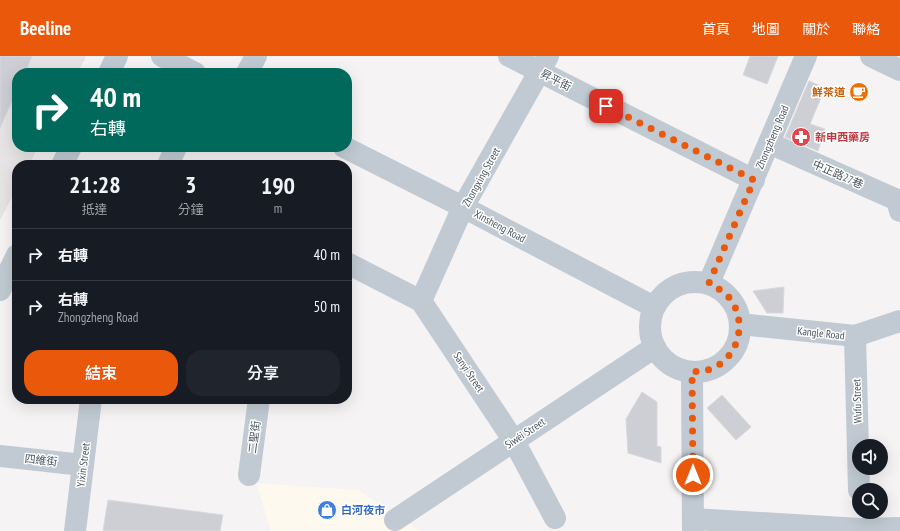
<!DOCTYPE html>
<html lang="zh-TW">
<head>
<meta charset="utf-8">
<style>
  body { margin:0; font-family:"PT Sans Narrow","Noto Sans TC",sans-serif; background:#20242c; color:#f1f3f6; height:100vh; display:flex; flex-direction:column; font-size:15px; white-space:nowrap }
  * { box-sizing:border-box; margin:0 }
  p { font-size:13px; color:#9ea1a6 }
  .icon { flex:none; width:22px; height:22px; fill:none; stroke:currentColor; stroke-width:2; stroke-linecap:round; stroke-linejoin:round }
  .map { position:relative; flex:1; overflow:hidden }
  .sheet { position:absolute; left:12px; top:104px; width:340px; height:244px; display:flex; flex-direction:column; background:#171b24; border-radius:16px; box-shadow:0 4px 16px #0002 }
  .sheet>* { flex:none }
  .banner { position:absolute; left:12px; top:12px; width:340px; height:84px; border-radius:16px; box-shadow:0 4px 16px #0002; background:#00695c; color:#fff; overflow:hidden }
  .controls { position:absolute; left:852px; top:383px; display:grid; gap:8px }
  .controls a { display:grid; place-items:center; width:36px; height:36px; border-radius:50%; background:#171b24; box-shadow:0 4px 16px #0002; font-size:20px }
  .pin { position:absolute; display:grid; place-items:center; width:34px; height:34px; color:#fff; margin:-17px; border-radius:8px; box-shadow:0 2px 6px #0006 }
  .me { position:absolute; width:44px; margin:-22px; rotate:0deg; stroke-linejoin:round; filter:drop-shadow(0 0 3px #0008) }
  .turn { display:flex; align-items:center; gap:14px; height:84px; padding:0 12px; font-size:18px }
  .turn .icon { width:52px; height:52px; stroke-width:2.5 }
  .turn b { display:block; font-size:28px; line-height:34px }
  .eta { display:flex; justify-content:space-evenly; align-items:center; height:68px; text-align:center }
  .eta b { font-size:24px; font-weight:600; line-height:28px }
  .cta { display:flex; gap:8px; margin-top:auto; padding:8px 12px }
  .cta a { flex:1; height:46px; border-radius:16px; background:#ea580c; color:#fff; font-size:16px; font-weight:600; line-height:46px; text-align:center }
  .cta a+a { background:#20242c; color:#f1f3f6 }
  ul { padding:0; list-style:none }
  li { display:flex; align-items:center; gap:12px; height:52px; padding:0 12px; border-top:1px solid #363941 }
  li div { flex:1 }
  li b { display:block; font-size:15px }
  li em { font-style:normal }
  header { display:flex; align-items:center; gap:24px; box-sizing:border-box; height:56px; padding:0 20px; background:#ea580c; color:#fff }
  header strong { font-size:19px }
  nav { display:flex; gap:22px; margin-inline-start:auto; font-size:14px }
  .map>svg:first-child { display:block }
  .commercial { fill:#fdf9ef }
  .education { fill:#e6e4e5 }
  .building { fill:#cdcfd5; stroke:#d7d9de }
  .lines { fill:none; stroke-linecap:round; stroke-linejoin:round }
  .minor { stroke:#c1cad2; stroke-width:22 }
  .route { stroke:#ea580c; stroke-width:7; stroke-dasharray:0 12.6 }
  .labels { text-anchor:middle; dominant-baseline:central; stroke-width:3; stroke-linejoin:round; paint-order:stroke }
  .street-label { font-size:11px; fill:#4a5661; stroke:#fff }
  .food-label { font-size:11px; font-weight:bold; fill:#c56008; stroke:#fff; text-anchor:end }
  .health-label { font-size:11px; font-weight:bold; fill:#be3a42; stroke:#fff; text-anchor:start }
  .shop-label { font-size:11px; font-weight:bold; fill:#366cbe; stroke:#fff; text-anchor:start }
</style>
</head>
<body>
<header>
<strong>Beeline</strong>
<nav><a>首頁</a><a>地圖</a><a>關於</a><a>聯絡</a></nav>
</header>
<div class="map">
<svg width="900" height="475" viewBox="0 0 900 475">
  <rect width="100%" height="100%" fill="#f5f3f3"/>
  <path class="commercial" d="M256 427 358 434 420 475H271Z"/>
  <path class="education" d="M0 0H83L86 1 77 17H17V91H38L29 109H17V132L0 164Z"/>
  <g class="building">
    <path d="M0 0H32L25 17H17V34L0 72Z"/>
    <path d="M750 0H778L767 28 743 19Z"/>
    <path d="M809 25 825 32 810 68 825 73 818 95 785 81Z"/>
    <path d="M784 231 783 257H767L753 235Z"/>
    <path d="M642 336 657 346V390L661 391V407L628 397 626 363Z"/>
    <path d="M722 339 751 371 736 384 707 352Z"/>
    <path d="M108 444 223 459 220 475H103Z"/>
  </g>
  <g class="lines">
    <g class="minor">
      <path d="M162 0 195 17"/>
      <path d="M509 0 754 124"/>
      <path d="M871 0 900 14"/>
      <path d="M109 17 117 0"/>
      <path d="M247 17 256 0"/>
      <path d="M769 87 897 144 900 155"/>
      <path d="M344 91 463 151 654 251"/>
      <path d="M62 109 71 91"/>
      <path d="M168 109 176 91"/>
      <path d="M347 207 421 245 514 385 555 462"/>
      <circle cx="695" cy="271" r="45"/>
      <path d="M709 227 806 0"/>
      <path d="M0 234 17 199"/>
      <path d="M421 245 463 151 548 0"/>
      <path d="M740 268 855 280 900 265"/>
      <path d="M855 280 859 434"/>
      <path d="M692 316 693 475"/>
      <path d="M0 400 83 409"/>
      <path d="M249 419 259 343"/>
      <path d="M693 463 860 473 900 472"/>
      <path d="M395 464 655 291"/>
      <path d="M75 475 91 343"/>
    </g>
  </g>
  <g class="lines">
    <path class="route" d="M606 50 754 124 709 227C717 232 726 236 731 244 749 270 736 308 704 315 700 316 696 315 692 316L693 419"/>
  </g>
  <defs>
    <symbol id="cafe-disc" viewBox="-11 -11 22 22"><circle r="9.5" fill="#e8710a" stroke="#fff"/><path d="M-5.5-4.5H6V0H3Q3 3.5 0 3.5H-2.5Q-5.5 3.5-5.5 0ZM3-3.2v2h1.7v-2ZM-6 4.5H4V6H-6Z" fill="#fff"/></symbol>
    <symbol id="pharmacy-disc" viewBox="-11 -11 22 22"><circle r="9.5" fill="#e0444e" stroke="#fff"/><path d="M-2-6h4v4h4v4h-4v4h-4v-4h-4v-4h4Z" fill="#fff"/></symbol>
    <symbol id="shop-disc" viewBox="-11 -11 22 22"><circle r="9.5" fill="#3f7fe0" stroke="#fff"/><path d="M-5-2.5h2.3a2.7 3.5 0 0 1 5.4 0H5L5.5 6h-11ZM-1.5-2.5h3a1.5 2.3 0 0 0-3 0Z" fill="#fff"/></symbol>
  </defs>
  <g fill-rule="evenodd">
    <use href="#cafe-disc" x="848" y="25" width="22" height="22"/>
    <use href="#pharmacy-disc" x="790" y="70" width="22" height="22"/>
    <use href="#shop-disc" x="316" y="443" width="22" height="22"/>
  </g>
  <g class="labels">
    <g class="street-label">
      <text transform="translate(556 24) rotate(27)">昇平街</text>
      <text transform="translate(772 81) rotate(-67)">Zhongzheng Road</text>
      <text transform="translate(838 118) rotate(24)">中正路27巷</text>
      <text transform="translate(481 121) rotate(-61)">Zhongxing Street</text>
      <text transform="translate(500 170) rotate(28)">Xinsheng Road</text>
      <text transform="translate(821 277) rotate(6)">Kangle Road</text>
      <text transform="translate(469 316) rotate(56)">Sanyi Street</text>
      <text transform="translate(857 345) rotate(-92)">Wufu Street</text>
      <text transform="translate(525 377) rotate(-34)">Sìwéi Street</text>
      <text transform="translate(254 381) rotate(-83)">二聖街</text>
      <text transform="translate(41 404) rotate(6)">四維街</text>
      <text transform="translate(83 409) rotate(-83)">Yixin Street</text>
    </g>
    <g class="food-label">
      <text x="845" y="36">鮮茶道</text>
    </g>
    <g class="health-label">
      <text x="815" y="81">新申西藥房</text>
    </g>
    <g class="shop-label">
      <text x="341" y="454">白河夜市</text>
    </g>
  </g>
</svg>
<div class="controls">
<a><svg class="icon" aria-label="sound" viewBox="0 0 24 24"><path d="M4 9h4l5-4v14l-5-4H4zM17 9q2 3 0 6"/></svg></a>
<a><svg class="icon" aria-label="search" viewBox="0 0 24 24"><circle cx="10" cy="10" r="6"/><path d="M15 15l6 6"/></svg></a>
</div>
<div class="pin" style="left:606px;top:50px;background:#d93025"><svg class="icon" aria-label="arrive" viewBox="0 0 24 24"><path d="M6 21V4h12l-3 4 3 4H6"/></svg></div>
<svg class="me" style="left:693px;top:419px" viewBox="-20 -20 40 40"><circle r="17" fill="#ea580c" stroke="#fff" stroke-width="3"/><path d="M0-11L8 9 0 5-8 9z" fill="#fff"/></svg>
<div class="banner">
<div class="turn"><svg class="icon" aria-label="right" viewBox="0 0 24 24"><path d="M7 20v-9h11M14 6l5 5-5 5"/></svg><div><b>40 m</b>右轉</div></div>
</div>
<section class="sheet">
<div class="eta">
<div><b>21:28</b><p>抵達</p></div>
<div><b>3</b><p>分鐘</p></div>
<div><b>190</b><p>m</p></div>
</div>
<ul>
<li><svg class="icon" aria-label="right" viewBox="0 0 24 24"><path d="M7 20v-9h11M14 6l5 5-5 5"/></svg><div><b>右轉</b></div><em>40 m</em></li>
<li><svg class="icon" aria-label="right" viewBox="0 0 24 24"><path d="M7 20v-9h11M14 6l5 5-5 5"/></svg><div><b>右轉</b><p>Zhongzheng Road</p></div><em>50 m</em></li>
</ul>
<div class="cta"><a>結束</a><a>分享</a></div>
</section>
</div>
</body>
</html>
